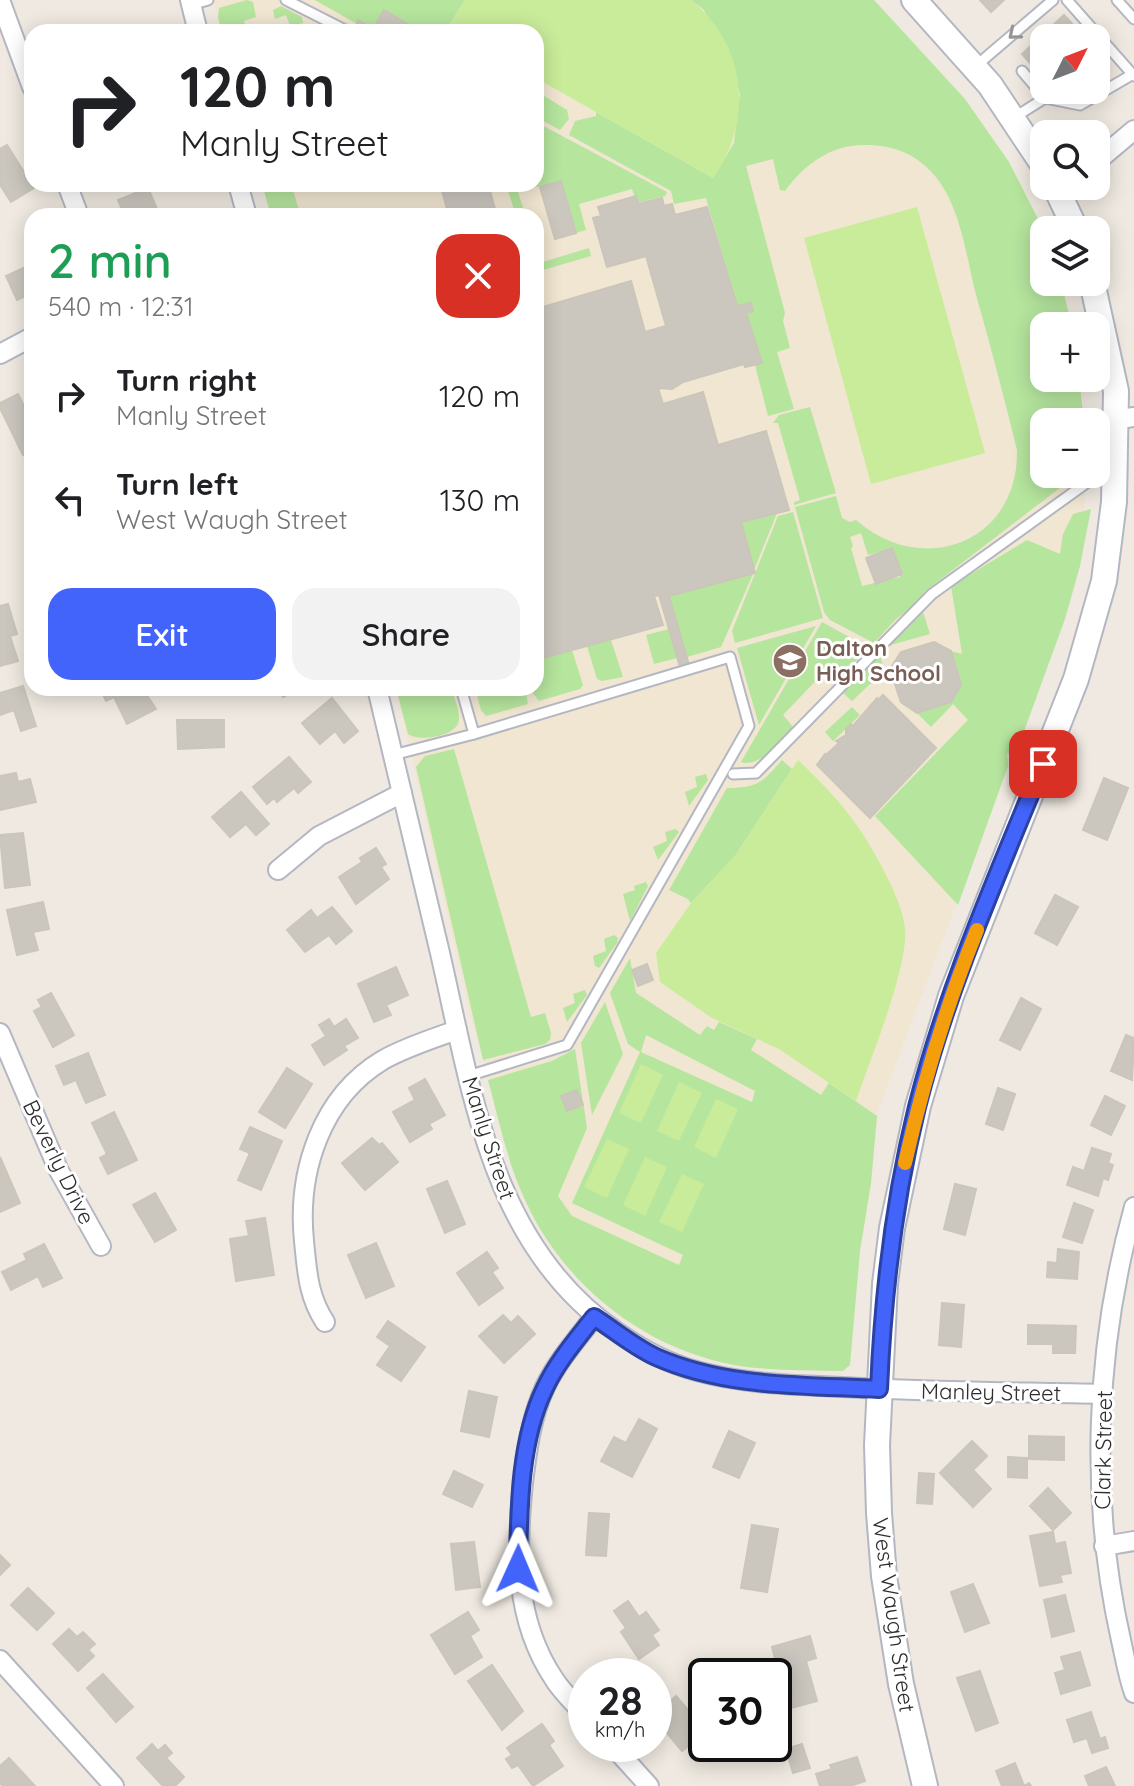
<!DOCTYPE html>
<html lang="en">
<head>
<meta charset="utf-8">
<style>
  body { margin:0; font-family:Quicksand,sans-serif; background:#f2f2f2; color:#202124; height:100vh; display:flex; flex-direction:column; font-size:30px; white-space:nowrap }
  * { box-sizing:border-box; margin:0 }
  p { font-size:26px; color:#757577 }
  .icon { flex:none; width:44px; height:44px; fill:none; stroke:currentColor; stroke-width:2; stroke-linecap:round; stroke-linejoin:round }
  .map { position:relative; flex:1; overflow:hidden }
  .details { position:absolute; left:24px; top:208px; width:520px; height:488px; display:flex; flex-direction:column; background:#fff; border-radius:24px; box-shadow:0 4px 20px #0003 }
  .details>* { flex:none }
  .guide { position:absolute; left:24px; top:24px; width:520px; height:168px; border-radius:24px; box-shadow:0 4px 20px #0003; background:#fff; color:#202124; overflow:hidden }
  .needle { width:52px; rotate:48deg }
  .fabs { position:absolute; left:1030px; top:24px; display:grid; gap:16px }
  .fabs a { display:grid; place-items:center; width:80px; height:80px; border-radius:16px; background:#fff; box-shadow:0 4px 20px #0003; font-size:40px }
  .speed { position:absolute; left:568px; top:1658px; display:flex; gap:16px; font-size:40px; font-weight:700; text-align:center }
  .speed>* { display:grid; place-content:center; width:104px; height:104px; border-radius:50%; background:#fff; box-shadow:0 4px 20px #0003; line-height:1 }
  .speed small { font-size:20px; font-weight:400 }
  .speed .limit { border:4px solid #111; border-radius:12px; background:#fff; color:#111 }
  .pin { position:absolute; display:grid; place-items:center; width:68px; height:68px; color:#fff; margin:-34px; border-radius:16px; box-shadow:0 4px 12px #0006 }
  .me { position:absolute; width:88px; margin:-44px; rotate:1deg; stroke-linejoin:round; filter:drop-shadow(0 0 6px #0008) }
  .turn { display:flex; align-items:center; gap:28px; height:168px; padding:0 24px; font-size:36px }
  .turn .icon { width:104px; height:104px; stroke-width:2.5 }
  .turn b { display:block; font-size:56px; line-height:68px }
  .round { display:grid; place-items:center; flex:none; width:84px; height:84px; border-radius:24px; background:#f2f2f2 }
  .summary { display:flex; align-items:center; justify-content:space-between; height:136px; padding:0 24px }
  h1 { font-size:48px; font-weight:600; line-height:60px; color:#1e9e55 }
  .action { display:flex; gap:16px; margin-top:auto; padding:16px 24px }
  .action a { flex:1; height:92px; border-radius:24px; background:#4264fb; color:#fff; font-size:32px; font-weight:600; line-height:92px; text-align:center }
  .action a+a { background:#f2f2f2; color:#202124 }
  ul { padding:0; list-style:none }
  li { display:flex; align-items:center; gap:24px; height:104px; padding:0 24px }
  li div { flex:1 }
  li b { display:block; font-size:30px }
  li em { font-style:normal }
  .map>svg:first-child { display:block }
  .education { fill:#f0e6d1 }
  .green { fill:#b6e59e; fill-rule:evenodd }
  .pitch { fill:#c9ec9a }
  .building { fill:#cbc7bf; stroke:#cbc5ba; stroke-width:2 }
  .lines { fill:none; stroke-linecap:round; stroke-linejoin:round }
  .lane-casing { stroke:#b4b7c1; stroke-width:13 }
  .street-casing { stroke:#b4b7c1; stroke-width:22 }
  .secondary-casing { stroke:#b4b7c1; stroke-width:28 }
  .lane { stroke:#fff; stroke-width:9 }
  .street { stroke:#fff; stroke-width:18 }
  .secondary { stroke:#fff; stroke-width:24 }
  .oneway { stroke:#969696 }
  .route-casing { stroke:#2b41a3; stroke-width:20 }
  .route { stroke:#4264fb; stroke-width:14 }
  .slow { stroke:#f59e0b; stroke-width:14 }
  .labels { text-anchor:middle; dominant-baseline:central; stroke-width:6; stroke-linejoin:round; paint-order:stroke }
  .education-label { font-size:22px; font-weight:bold; fill:#785e54; stroke:#fff; text-anchor:start }
  .street-label { font-size:22px; fill:#2e2e2e; stroke:#fff }
</style>
</head>
<body>
<div class="map">
<svg width="1134" height="1786" viewBox="0 0 1134 1786">
  <rect width="100%" height="100%" fill="#efe9e1"/>
  <path class="education" d="M213 0H874L975 113 1009 162 1039 220 1044 231V282H1061L1072 326H1044V378H1079L1084 422H1044V474H1086L1084 510 1073 573 1011 759 878 1111 871 1183 860 1251 850 1365 843 1371 749 1367 690 1354 648 1335 612 1310 594 1295 547 1240 521 1191 471 1018 396 688H536V216H271L262 184H536V32H222Z"/>
  <g class="green">
    <path d="M247 0 253 2 256 17 244 21 247 32H222L218 18 219 8Z"/>
    <path d="M315 0H465L448 27 455 32H403L407 24 384 11 373 29 359 21 357 24Z"/>
    <path d="M691 0H874L965 99 1009 162 1044 231V282H1061L1072 326H1044V378H1079L1084 422H1044V474H1078L924 592 920 601 895 620 874 643 830 620 824 612 795 507 836 496 842 518 850 522 856 520C923 579 1019 542 1017 450 1004 397 990 344 975 291 966 254 960 206 935 176 917 154 893 145 866 145 831 144 804 165 785 191L780 190 773 159 746 166 785 313 783 321 790 348 777 352 794 409 768 416 755 365 762 363 746 313 753 310 750 303 737 306 706 198 674 204 671 191 569 135 575 121 596 116V112L713 178 734 143 740 93 704 10ZM861 533 868 555 893 549 900 577 862 586 851 548 853 546 850 537Z"/>
    <path d="M281 6 302 17 303 23 290 26 286 15 275 19 273 10Z"/>
    <path d="M536 91 567 110 569 119 560 130 536 117Z"/>
    <path d="M536 122 667 192 665 196 637 203 632 189 579 204 586 230 576 233 561 181 536 187Z"/>
    <path d="M262 184H291L301 216H271Z"/>
    <path d="M506 184H520L517 189 526 216H516Z"/>
    <path d="M589 248 591 256 536 272V264Z"/>
    <path d="M810 407 836 493 794 505V502L800 500 778 423H773L779 415Z"/>
    <path d="M1091 509 1080 566 1065 619 1015 756 1007 753 1008 766 958 905 875 816 968 720 953 704 931 727 917 713 951 702 961 685 951 651 962 654 951 586 1027 540 1060 554 1063 534 1073 514Z"/>
    <path d="M793 512 823 618 735 643 732 631 778 516Z"/>
    <path d="M777 513 754 570 741 522Z"/>
    <path d="M753 574 721 647 687 657 669 596Z"/>
    <path d="M922 609 930 634 887 646Z"/>
    <path d="M822 622 869 648 839 678 828 668 783 715 793 727C780 740 761 768 741 762Z"/>
    <path d="M816 626 759 725 737 648Z"/>
    <path d="M669 629 677 658 654 664 646 635Z"/>
    <path d="M611 640 623 677 602 681 597 679 587 646Z"/>
    <path d="M572 650 583 685 580 689 539 701 529 688H536V660Z"/>
    <path d="M880 654 886 680 870 684 852 701 844 694 845 688Z"/>
    <path d="M396 688H451C454 697 460 711 459 720 457 737 419 742 408 734Z"/>
    <path d="M475 688H525L528 704 486 716 481 710Z"/>
    <path d="M852 707 860 715 833 741 825 732Z"/>
    <path d="M454 749 531 1017 545 1013 551 1033 550 1040 545 1044 483 1060 416 767 425 756Z"/>
    <path d="M782 760 792 769 735 856 691 903 688 899 669 890 727 788C757 788 762 783 782 760Z"/>
    <path d="M706 774 708 780 689 806 685 792 697 787 695 777Z"/>
    <path d="M676 829 679 832 658 860 653 847 667 841 665 832Z"/>
    <path d="M646 882 648 886 630 921 623 894 635 890 634 886Z"/>
    <path d="M614 935 618 938 617 943 599 968 595 966 593 956 606 951 604 939Z"/>
    <path d="M630 958 636 993 700 1035 707 1026 714 1030 719 1022 757 1039 751 1050 821 1095 829 1083 877 1116 871 1183 860 1251 850 1365 843 1371C807 1370 769 1371 734 1365 639 1347 558 1280 521 1191 506 1156 498 1117 488 1080L552 1061 575 1049 587 1128 558 1196 572 1216 679 1265 683 1255 572 1203 640 1052 628 1044 610 993ZM646 1035 755 1091 752 1102 641 1052Z"/>
    <path d="M585 990 587 995 567 1022 563 1008 575 1003 573 994Z"/>
    <path d="M605 1002 623 1054 592 1115 581 1043Z"/>
  </g>
  <g class="pitch">
    <path d="M465 0H691C747 45 754 121 713 178L536 78V32H455L448 28Z"/>
    <path d="M917 207 985 453 871 484 804 238Z"/>
    <path d="M798 760C839 799 862 826 887 877 895 893 903 911 905 929 908 970 870 1059 856 1101L779 1049 712 1018 660 982 656 953 691 903 735 856Z"/>
    <path d="M641 1064 663 1075 641 1123 619 1113Z"/>
    <path d="M679 1082 702 1093 679 1141 657 1131Z"/>
    <path d="M716 1099 738 1109 716 1158 694 1147Z"/>
    <path d="M607 1139 629 1149 607 1198 584 1187Z"/>
    <path d="M645 1157 667 1167 645 1216 623 1205Z"/>
    <path d="M682 1174 704 1184 682 1232 659 1222Z"/>
  </g>
  <g class="building">
    <path d="M980 0H1004L991 12Z"/>
    <path d="M384 10 407 24 403 32H371L357 24 358 20 373 29Z"/>
    <path d="M1064 15 1085 38H1044V72L1041 75 1022 54Z"/>
    <path d="M7 145 34 188 11 202 0 185V149Z"/>
    <path d="M561 181 576 233 555 239 540 187Z"/>
    <path d="M440 184H488L497 216H449Z"/>
    <path d="M148 188 160 216H125L118 200Z"/>
    <path d="M636 196 638 204 662 198 664 206 672 204 675 215 707 207 737 306 751 303 753 311 746 313 762 363 745 367 744 364 683 382 672 389 658 388 663 404 703 392 718 445 766 431 789 510 741 522 755 573 669 596 689 665 680 667 659 595 654 596 663 625 536 660V309L631 281 645 332 666 326 646 256 607 267 593 218 601 216 598 207Z"/>
    <path d="M32 264V293L17 300 6 276Z"/>
    <path d="M18 394 32 422V450L23 455 0 408V403Z"/>
    <path d="M892 548 902 574 876 584 866 558Z"/>
    <path d="M8 604 17 634 10 636 18 661 0 666V606Z"/>
    <path d="M934 642 951 651 961 685 951 702 917 713 901 702 890 669 901 652Z"/>
    <path d="M23 686 36 726 21 731 14 710 0 715V693Z"/>
    <path d="M100 688H142L156 709 127 724 114 697 106 701Z"/>
    <path d="M279 688H297L298 690 283 697Z"/>
    <path d="M883 695 936 748 870 818 817 765 825 754 826 755 839 743 836 741 846 735V729L851 724 853 726 877 698 878 700Z"/>
    <path d="M332 698 358 731 344 743 335 731 320 744 302 723Z"/>
    <path d="M177 720H224V747L178 749Z"/>
    <path d="M289 757 311 782 298 793 294 788 277 802 274 798 267 804 253 787Z"/>
    <path d="M16 773 18 782 30 779 36 802 0 810V776Z"/>
    <path d="M1104 778 1128 788 1107 840 1083 830Z"/>
    <path d="M241 792 269 824 256 835 246 824 230 837 212 817Z"/>
    <path d="M23 833 30 885 5 888 0 835Z"/>
    <path d="M376 848 386 864 381 867 389 879 356 904 339 877 362 862 360 858Z"/>
    <path d="M1055 895 1078 907 1057 945 1035 933Z"/>
    <path d="M43 902 49 929 33 932 38 950 17 955 7 910Z"/>
    <path d="M332 907 352 931 336 944 329 935 305 952 287 930 311 910 317 918Z"/>
    <path d="M647 964 653 980 638 986 632 970Z"/>
    <path d="M396 967 408 995 386 1005 391 1015 374 1022 358 984Z"/>
    <path d="M51 993 74 1035 53 1047 34 1011 42 1007 38 1000Z"/>
    <path d="M1021 998 1041 1009 1020 1050 1000 1040Z"/>
    <path d="M329 1019 334 1027 346 1019 358 1038 344 1046 347 1050 324 1065 312 1045 326 1036 319 1025Z"/>
    <path d="M1126 1035 1134 1038 1132 1080 1111 1071Z"/>
    <path d="M88 1053 105 1095 86 1103 76 1080 64 1085 56 1066Z"/>
    <path d="M287 1068 312 1084 285 1128 259 1112Z"/>
    <path d="M425 1079 445 1115 429 1124 432 1129 410 1142 393 1112 415 1100 409 1088Z"/>
    <path d="M998 1088 1015 1094 1003 1130 986 1124Z"/>
    <path d="M577 1090 583 1105 567 1111 561 1096Z"/>
    <path d="M1105 1096 1125 1106 1111 1135 1091 1125Z"/>
    <path d="M114 1112 137 1160 108 1174 100 1158 107 1154 92 1123Z"/>
    <path d="M250 1127 282 1141 261 1190 238 1180 250 1153 240 1149Z"/>
    <path d="M372 1138 379 1145 382 1143 398 1162 365 1190 342 1163Z"/>
    <path d="M1092 1148 1111 1154 1108 1163 1113 1165 1108 1180 1103 1178 1098 1196 1067 1185 1073 1167 1084 1171Z"/>
    <path d="M0 1157 20 1203 0 1212Z"/>
    <path d="M447 1181 465 1224 445 1233 427 1189Z"/>
    <path d="M955 1184 976 1189 965 1235 944 1229Z"/>
    <path d="M155 1193 176 1230 155 1242 133 1205Z"/>
    <path d="M1074 1203 1093 1210 1082 1243 1063 1237Z"/>
    <path d="M265 1218 274 1275 236 1281 230 1239 249 1236 246 1221Z"/>
    <path d="M376 1243 394 1286 366 1298 348 1255Z"/>
    <path d="M44 1244 62 1278 43 1287 38 1276 11 1290 2 1272 27 1260 24 1254Z"/>
    <path d="M1058 1249 1079 1252 1077 1279 1047 1277 1048 1262 1057 1263Z"/>
    <path d="M487 1252 498 1268 492 1272 503 1288 479 1305 457 1273Z"/>
    <path d="M942 1303 964 1305 961 1347 939 1345Z"/>
    <path d="M503 1315 511 1323 518 1316 535 1334 504 1363 479 1336Z"/>
    <path d="M388 1321 425 1347 401 1381 377 1365 390 1346 377 1337Z"/>
    <path d="M1028 1325 1076 1326 1075 1353H1053V1344H1028Z"/>
    <path d="M469 1391 497 1397 489 1437 461 1431Z"/>
    <path d="M639 1419 657 1429 632 1477 601 1461 614 1437 626 1443Z"/>
    <path d="M729 1431 755 1443 739 1478 713 1467Z"/>
    <path d="M1029 1436 1064 1437V1460L1029 1459Z"/>
    <path d="M972 1441 987 1456 973 1470 991 1489 973 1507 940 1473Z"/>
    <path d="M1008 1457 1027 1458V1478L1008 1477Z"/>
    <path d="M454 1471 483 1485 472 1507 443 1494Z"/>
    <path d="M919 1473 934 1474 932 1504 917 1503Z"/>
    <path d="M1048 1488 1071 1513 1053 1530 1030 1506Z"/>
    <path d="M589 1513 609 1514 606 1556 586 1555Z"/>
    <path d="M752 1525 778 1529 767 1592 741 1588Z"/>
    <path d="M1053 1532 1055 1544 1065 1542 1071 1573 1060 1575 1062 1582 1040 1586 1030 1536Z"/>
    <path d="M474 1542 480 1587 456 1590 451 1544Z"/>
    <path d="M0 1555 10 1565 0 1575Z"/>
    <path d="M973 1584 989 1623 965 1632 951 1592Z"/>
    <path d="M28 1588 54 1613 37 1630 11 1605Z"/>
    <path d="M1065 1595 1074 1631 1052 1637 1044 1600Z"/>
    <path d="M628 1601 639 1617 646 1612 659 1630 652 1635 659 1645 639 1659 621 1632 626 1628 614 1611Z"/>
    <path d="M468 1612 479 1630 470 1636 482 1657 455 1674 431 1635Z"/>
    <path d="M69 1629 77 1637 83 1632 95 1644 88 1650 94 1656 78 1671 53 1644Z"/>
    <path d="M810 1636 816 1658 806 1661 817 1701 787 1709 783 1694 793 1691 784 1660 776 1662 772 1647Z"/>
    <path d="M1080 1652 1090 1685 1061 1694 1055 1673 1065 1670 1061 1657Z"/>
    <path d="M492 1665 523 1711 502 1730 468 1681Z"/>
    <path d="M980 1671 998 1723 976 1731 957 1678Z"/>
    <path d="M103 1674 133 1707 116 1722 87 1688Z"/>
    <path d="M676 1696 706 1731 682 1751 654 1717Z"/>
    <path d="M1091 1712 1100 1739 1105 1737 1108 1748 1092 1753 1087 1738 1074 1742 1067 1720Z"/>
    <path d="M542 1724 554 1741 549 1745 563 1766 533 1786 518 1765 512 1768 506 1759 512 1755 507 1748Z"/>
    <path d="M152 1744 158 1751 165 1745 172 1753 166 1758 184 1777 175 1786H163L137 1758Z"/>
    <path d="M802 1744 810 1768 793 1773 786 1749Z"/>
    <path d="M857 1757 865 1781 850 1786H820L816 1774 832 1769 830 1765Z"/>
    <path d="M9 1758 35 1786H3L0 1783V1766Z"/>
    <path d="M1015 1763 1024 1786 1029 1783 1031 1786H1002L996 1771Z"/>
    <path d="M1106 1767 1115 1786H1089L1085 1776Z"/>
  </g>
  <g class="lines">
    <defs>
      <g id="lane">
        <path d="M286 0 349 32"/>
        <path d="M1067 0 1134 76"/>
        <path d="M1117 0 1134 19"/>
        <path d="M191 5 208 0"/>
        <path d="M977 65 1053 0"/>
        <path d="M1022 71 1045 98"/>
        <path d="M1015 117 1045 98 1080 105 1133 74"/>
        <path d="M393 755 474 734 461 688"/>
        <path d="M733 774 756 773 932 594 1092 479 1111 469"/>
        <path d="M468 1076 567 1045 749 726 730 657 474 734"/>
      </g>
      <g id="street">
        <path d="M0 0 32 87"/>
        <path d="M190 0 198 32"/>
        <path d="M1096 162 1134 130"/>
        <path d="M67 184 79 216"/>
        <path d="M238 184 247 216"/>
        <path d="M0 354 32 337"/>
        <path d="M1114 420 1134 417"/>
        <path d="M377 688C398 776 419 865 440 953 472 1092 491 1246 617 1332 641 1349 665 1362 693 1370 742 1384 792 1385 842 1387 929 1392 1016 1392 1103 1394"/>
        <path d="M278 870 319 836 402 793"/>
        <path d="M0 1033 58 1169 101 1246"/>
        <path d="M1134 1207C1095 1347 1089 1498 1121 1640 1125 1658 1128 1676 1134 1693"/>
        <path d="M325 1322C308 1296 307 1271 304 1241 297 1172 321 1097 383 1060 406 1047 432 1039 457 1030"/>
        <path d="M1104 1546 1134 1541"/>
        <path d="M0 1660 114 1786"/>
        <path d="M586 1716C575 1704 562 1692 554 1679 514 1619 516 1552 523 1483 527 1451 531 1417 545 1387 557 1362 577 1339 594 1317"/>
        <path d="M611 1744 649 1786"/>
      </g>
      <g id="secondary">
        <path d="M914 0 990 85 1044 166"/>
        <path d="M1055 186 1076 230"/>
        <path d="M925 1786 901 1684 884 1576 879 1513 877 1445 885 1284 892 1228 918 1106 951 996 1076 679 1104 581 1114 502 1116 391 1092 282"/>
      </g>
    </defs>
    <use href="#lane" class="lane-casing"/>
    <use href="#street" class="street-casing"/>
    <use href="#secondary" class="secondary-casing"/>
    <use href="#lane" class="lane"/>
    <use href="#street" class="street"/>
    <use href="#secondary" class="secondary"/>
  </g>
  <defs><path id="oneway-chevron" d="M-2-3.5L2.5 0L-2 3.5" fill="none" stroke-width="1.6" stroke-linecap="round" stroke-linejoin="round" transform="scale(2)"/></defs>
  <use class="oneway" href="#oneway-chevron" transform="translate(1014 34) rotate(140)"/>
  <g class="lines">
    <defs>
      <path id="route" d="M518 1569C519 1511 519 1441 545 1388 557 1362 577 1339 594 1317 614 1330 634 1347 656 1357 726 1388 804 1385 879 1389 883 1294 894 1200 917 1107 947 989 997 876 1043 764"/>
    </defs>
    <use href="#route" class="route-casing"/>
    <use href="#route" class="route"/>
    <path class="slow" d="M905 1163C923 1083 946 1006 977 930"/>
  </g>
  <defs>
    <symbol id="school-disc" viewBox="-11 -11 22 22"><circle r="9.5" fill="#8d6e63" stroke="#fff"/><path d="M0-5L7-2L0 1L-7-2ZM-4 1L0 2.5L4 1V4Q0 6-4 4Z" fill="#fff"/></symbol>
  </defs>
  <g fill-rule="evenodd">
    <use href="#school-disc" x="770" y="641" width="40" height="40"/>
  </g>
  <g class="labels">
    <g class="education-label">
      <text x="816" y="648">Dalton<tspan x="816" dy="25">High School</tspan></text>
    </g>
    <g class="street-label">
      <text transform="translate(489 1138) rotate(72)">Manly Street</text>
      <text transform="translate(59 1162) rotate(64)">Beverly Drive</text>
      <text transform="translate(991 1392) rotate(1)">Manley Street</text>
      <text transform="translate(1103 1450) rotate(-89)">Clark Street</text>
      <text transform="translate(894 1615) rotate(82)">West Waugh Street</text>
    </g>
  </g>
</svg>
<div class="fabs">
<a><svg class="needle" viewBox="-14 -14 28 28"><path d="M0-13l5 13h-10z" fill="#e53935"/><path d="M0 13l5-13h-10z" fill="#757577"/></svg></a>
<a><svg class="icon" aria-label="search" viewBox="0 0 24 24"><circle cx="10" cy="10" r="6"/><path d="M15 15l6 6"/></svg></a>
<a><svg class="icon" aria-label="layers" viewBox="0 0 24 24"><path d="M12 4l9 5-9 5-9-5zM3 14l9 5 9-5"/></svg></a>
<a>+</a>
<a>−</a>
</div>
<div class="speed"><div>28<small>km/h</small></div><div class="limit">30</div></div>
<div class="pin" style="left:1043px;top:764px;background:#d93025"><svg class="icon" aria-label="arrive" viewBox="0 0 24 24"><path d="M6 21V4h12l-3 4 3 4H6"/></svg></div>
<svg class="me" style="left:518px;top:1569px" viewBox="-20 -20 40 40"><path d="M0-17L14 15 0 8-14 15z" fill="#4264fb" stroke="#fff" stroke-width="4"/></svg>
<div class="guide">
<div class="turn"><svg class="icon" aria-label="right" viewBox="0 0 24 24"><path d="M7 20v-9h11M14 6l5 5-5 5"/></svg><div><b>120 m</b>Manly Street</div></div>
</div>
<section class="details">
<div class="summary"><div><h1>2 min</h1><p>540 m · 12:31</p></div><a class="round" style="background:#d93025;color:#fff"><svg class="icon" aria-label="close" viewBox="0 0 24 24"><path d="M6 6l12 12M18 6L6 18"/></svg></a></div>
<ul>
<li><svg class="icon" aria-label="right" viewBox="0 0 24 24"><path d="M7 20v-9h11M14 6l5 5-5 5"/></svg><div><b>Turn right</b><p>Manly Street</p></div><em>120 m</em></li>
<li><svg class="icon" aria-label="left" viewBox="0 0 24 24"><path d="M17 20v-9H6M10 6l-5 5 5 5"/></svg><div><b>Turn left</b><p>West Waugh Street</p></div><em>130 m</em></li>
</ul>
<div class="action"><a>Exit</a><a>Share</a></div>
</section>
</div>
</body>
</html>
